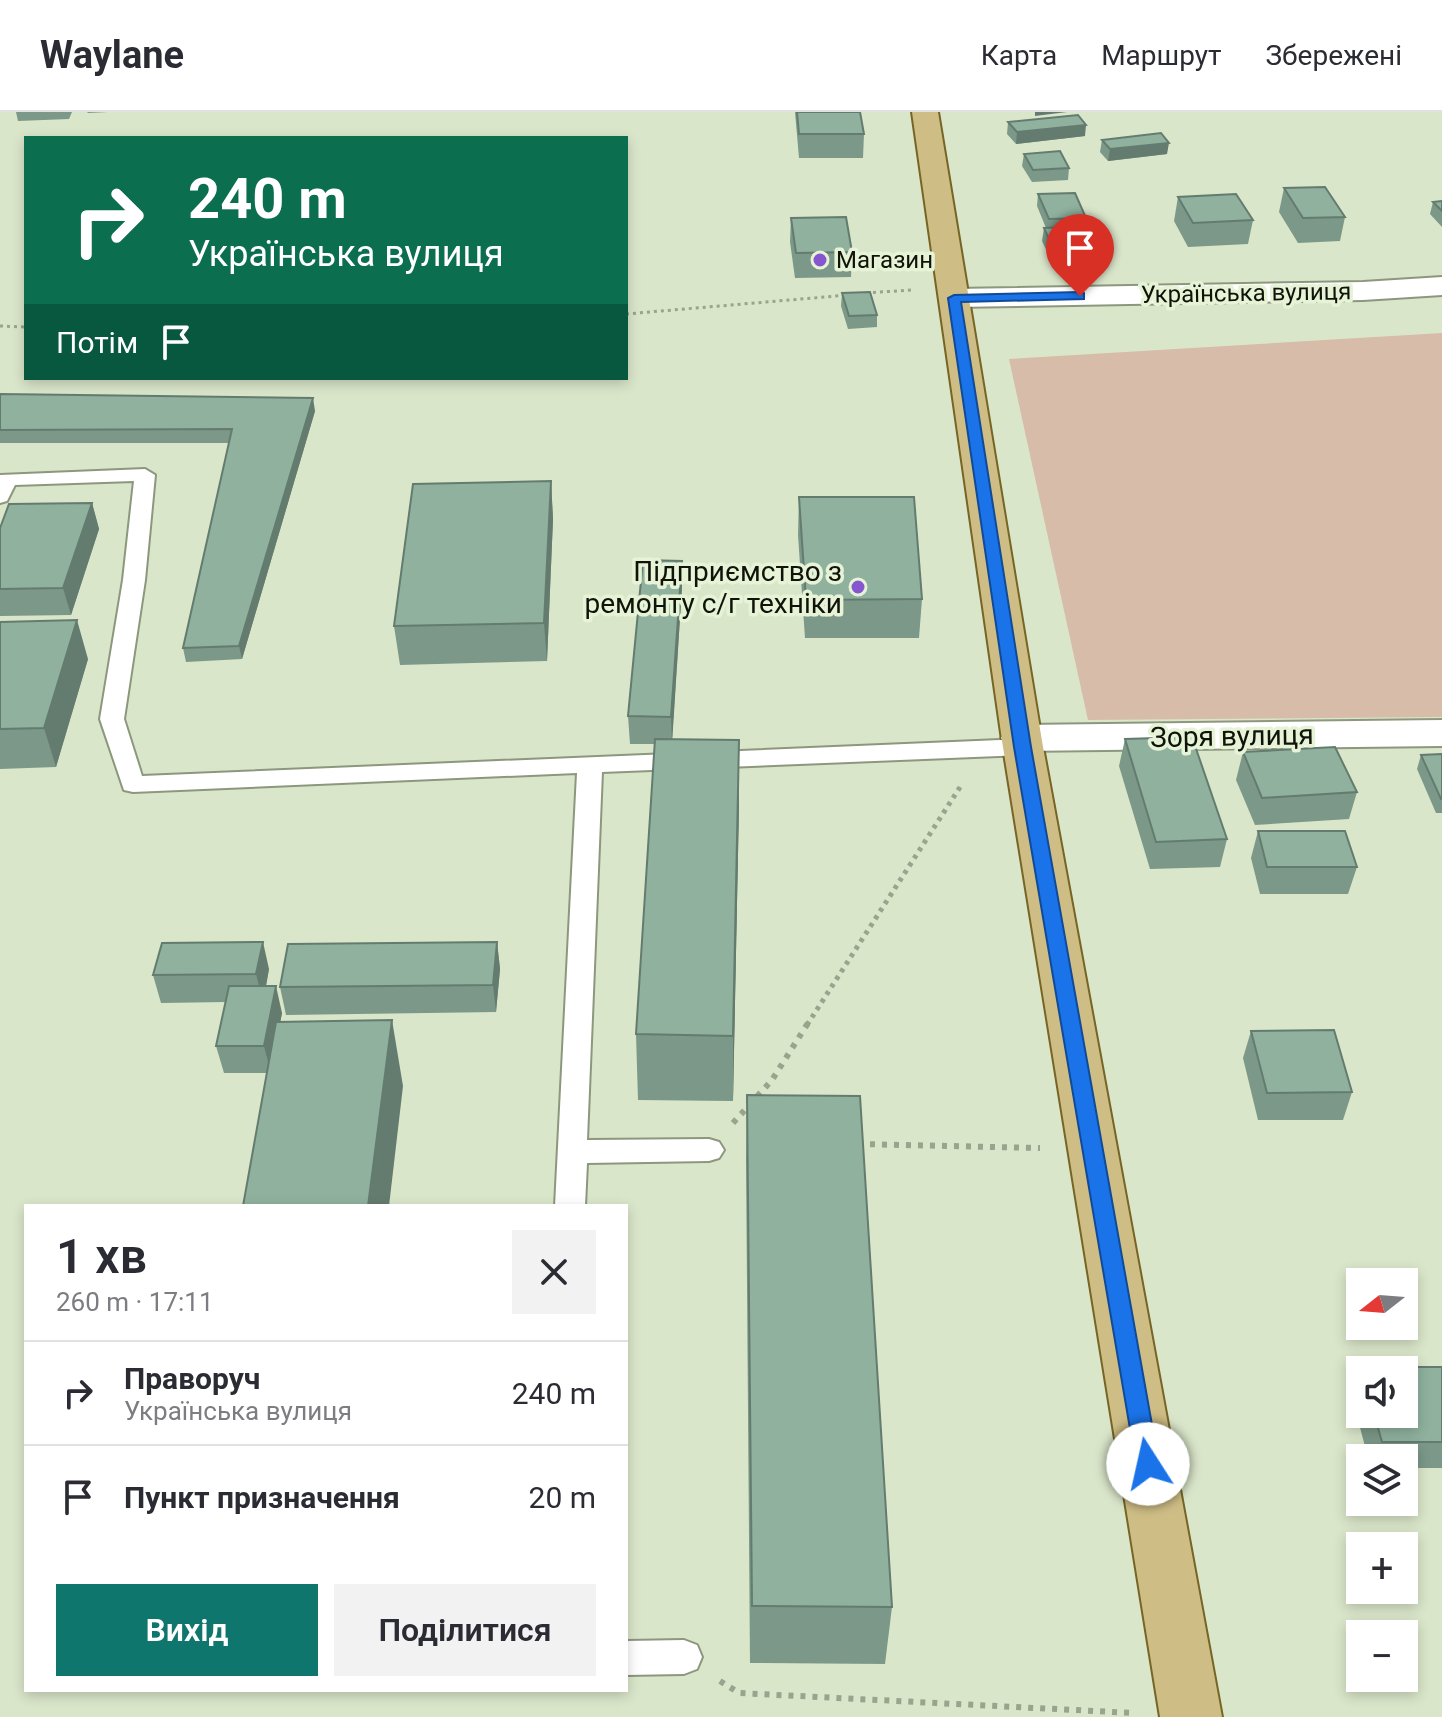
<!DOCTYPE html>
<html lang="uk">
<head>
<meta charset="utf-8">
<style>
  body { margin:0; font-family:Roboto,sans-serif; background:#f2f2f3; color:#2b2b33; height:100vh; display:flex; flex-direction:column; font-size:30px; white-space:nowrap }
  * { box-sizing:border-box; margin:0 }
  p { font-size:26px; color:#7c7c81 }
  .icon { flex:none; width:44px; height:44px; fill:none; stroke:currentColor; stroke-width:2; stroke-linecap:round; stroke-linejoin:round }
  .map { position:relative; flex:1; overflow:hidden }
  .sheet { position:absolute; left:24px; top:1092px; width:604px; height:488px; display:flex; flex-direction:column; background:#fff; border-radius:0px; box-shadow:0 4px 12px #0003 }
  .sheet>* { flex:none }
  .banner { position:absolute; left:24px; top:24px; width:604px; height:244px; border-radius:0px; box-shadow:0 4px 12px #0003; background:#0b6e4f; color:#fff; overflow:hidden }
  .needle { width:52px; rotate:253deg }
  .tools { position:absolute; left:1346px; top:1156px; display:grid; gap:16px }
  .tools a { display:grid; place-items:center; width:72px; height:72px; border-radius:0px; background:#fff; box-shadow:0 4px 12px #0003; font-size:40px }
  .pin { position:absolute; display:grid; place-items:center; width:68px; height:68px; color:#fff; margin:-82px -34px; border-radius:50% 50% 50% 0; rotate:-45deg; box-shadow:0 0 8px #0007 }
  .pin .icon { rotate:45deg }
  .me { position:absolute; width:88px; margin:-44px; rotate:350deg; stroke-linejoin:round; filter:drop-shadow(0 0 6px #0008) }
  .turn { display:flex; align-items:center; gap:28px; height:168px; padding:0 32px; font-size:36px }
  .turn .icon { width:104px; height:104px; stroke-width:2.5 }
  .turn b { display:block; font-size:56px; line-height:68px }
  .then { display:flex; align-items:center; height:76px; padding:0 32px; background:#0003; gap:16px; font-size:30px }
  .round { display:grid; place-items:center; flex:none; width:84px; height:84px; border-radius:0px; background:#f2f2f3 }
  .overview { display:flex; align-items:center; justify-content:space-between; height:136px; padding:0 32px }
  h1 { font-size:48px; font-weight:600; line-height:60px }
  .primary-button { display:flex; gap:16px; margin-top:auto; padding:16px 32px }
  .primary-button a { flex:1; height:92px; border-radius:0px; background:#0f766e; color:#fff; font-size:32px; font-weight:600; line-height:92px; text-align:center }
  .primary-button a+a { background:#f2f2f3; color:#2b2b33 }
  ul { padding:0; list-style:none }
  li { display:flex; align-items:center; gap:24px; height:104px; padding:0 32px; border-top:2px solid #e1e1e2 }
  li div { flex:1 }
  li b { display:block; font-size:30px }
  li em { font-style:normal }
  header { display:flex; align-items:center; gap:48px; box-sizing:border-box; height:112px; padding:0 40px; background:#fff; border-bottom:2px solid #e1e1e2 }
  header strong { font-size:38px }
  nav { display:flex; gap:44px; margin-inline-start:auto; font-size:28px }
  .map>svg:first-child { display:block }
  .green { fill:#d7bca9 }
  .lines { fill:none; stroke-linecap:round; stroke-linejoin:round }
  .lane-casing { stroke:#8c977e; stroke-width:4 }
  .street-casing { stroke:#8c977e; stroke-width:4 }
  .primary-casing { stroke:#766525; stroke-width:4 }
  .path-far2 { stroke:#9aa38d; stroke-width:3; stroke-dasharray:3 4; stroke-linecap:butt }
  .path-far1 { stroke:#9aa38d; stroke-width:5; stroke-dasharray:4 5; stroke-linecap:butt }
  .path { stroke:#9aa38d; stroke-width:6; stroke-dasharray:5 7; stroke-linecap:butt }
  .lane { fill:#fff; fill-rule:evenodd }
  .street { fill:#fff; fill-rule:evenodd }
  .primary { fill:#cebd85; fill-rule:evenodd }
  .wall { fill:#7b9888 }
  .shaded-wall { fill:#647c6f }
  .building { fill:#8fb19e; stroke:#647c6f; stroke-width:2 }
  .route { fill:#1a73e8; stroke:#114b97; stroke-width:2 }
  .poi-dot { fill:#8656cf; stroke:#e7f3d7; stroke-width:3 }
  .labels { text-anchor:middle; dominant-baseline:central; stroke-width:7; stroke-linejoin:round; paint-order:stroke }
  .far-poi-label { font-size:24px; fill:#0f1309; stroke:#e7f3d7; text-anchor:start }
  .far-street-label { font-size:24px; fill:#0f1309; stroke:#e7f3d7 }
  .poi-label { font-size:28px; fill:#0f1309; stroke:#e7f3d7; text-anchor:end }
  .street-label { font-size:28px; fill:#0f1309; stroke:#e7f3d7 }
</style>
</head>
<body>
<header>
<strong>Waylane</strong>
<nav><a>Карта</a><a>Маршрут</a><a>Збережені</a></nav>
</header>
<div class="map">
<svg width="1442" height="1605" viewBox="0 0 1442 1605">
  <rect width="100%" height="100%" fill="#dae6ca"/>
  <path class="green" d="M1442 221V605L1088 608 1009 247Z"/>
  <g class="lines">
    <defs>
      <g id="lane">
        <path d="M145 357 155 363 145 468 124 607 142 664 1023 627 1031 630 1035 635 1031 640 1023 643 602 660 587 1028 709 1027 719 1030 724 1038 719 1046 709 1049 587 1051 585 1094H555L577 661 133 680 124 678 100 607 123 468 134 369 15 373 7 389 0 391V363Z"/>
        <path d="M684 1528 697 1533 702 1545 697 1557 684 1562 626 1563V1529Z"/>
      </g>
      <g id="street">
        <path d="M1442 165V183L1363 188 954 195 943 192 939 186 943 180 954 177 1363 170Z"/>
        <path d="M1442 608V634L1021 639 1007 635 1001 626 1007 617 1021 613Z"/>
      </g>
      <path id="primary" d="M912 0H938L1043 635 1222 1605H1160L1003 635Z"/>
    </defs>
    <use href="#lane" class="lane-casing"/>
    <use href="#street" class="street-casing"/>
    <use href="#primary" class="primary-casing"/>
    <g class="path-far2">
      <path d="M866 181 911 178"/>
      <path d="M626 202 848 183"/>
      <path d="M0 214 26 215"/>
    </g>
    <path class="path-far1" d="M807 913 962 672"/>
    <g class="path">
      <path d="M733 1011 772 968 808 911"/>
      <path d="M858 1032 1040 1036"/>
      <path d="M720 1569 739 1581 1134 1601"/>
    </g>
    <use href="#lane" class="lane"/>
    <use href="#street" class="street"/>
    <use href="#primary" class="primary"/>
  </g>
  <g class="wall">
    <path d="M16 0H72L69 7 18 9Z"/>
    <path d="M87 0H108L88 1Z"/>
    <path d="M795 0H860L864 22 863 46H799Z"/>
    <path d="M1008 10 1085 24 1016 32 1007 22Z"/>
    <path d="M1102 28 1167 42 1108 49 1100 40Z"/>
    <path d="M1024 42 1069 56 1068 68 1032 70 1022 54Z"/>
    <path d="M1284 76 1345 105 1340 129 1298 131 1279 100Z"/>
    <path d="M1038 82 1086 106 1085 115 1094 134 1093 146 1051 148 1042 129 1044 116H1046L1037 94Z"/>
    <path d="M1178 85 1253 108 1248 132 1188 135 1174 109Z"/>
    <path d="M1442 89V115L1430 102 1433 90Z"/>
    <path d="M791 106 852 140 851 165 795 166 790 130Z"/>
    <path d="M842 181 877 203V215L848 217 841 194Z"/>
    <path d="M0 282 315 299 242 547 186 550 183 536 229 331H0Z"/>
    <path d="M551 369 553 407 547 549 400 553 394 514Z"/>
    <path d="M799 385 922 487 919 526H805L798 423Z"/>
    <path d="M92 391 99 417 71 503 0 504V416Z"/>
    <path d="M682 475 672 627 739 693 733 989 638 988 636 922 655 632H630L628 604Z"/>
    <path d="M0 510 88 547 56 655 0 657Z"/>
    <path d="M1125 627 1227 727 1220 755 1150 757 1119 654Z"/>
    <path d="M1243 640 1357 680 1349 707 1255 713 1236 668Z"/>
    <path d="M1442 642V701H1436L1417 657 1421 643Z"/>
    <path d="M1258 719 1357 755 1348 782H1260L1251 746Z"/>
    <path d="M497 830 500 857 496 900 286 903 280 875Z"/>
    <path d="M269 857 266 874 282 901 280 910 403 974 267 961H224L216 934 226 890 161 891 153 863Z"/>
    <path d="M1251 919 1352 980 1343 1008H1258L1243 946Z"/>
    <path d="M747 983 892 1495 885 1552 750 1551 746 1048Z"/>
    <path d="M1362 1255H1442V1356H1404V1346H1368L1351 1281 1360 1260V1302H1404V1258H1361Z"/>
  </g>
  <g class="shaded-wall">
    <path d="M1035 0H1067L1035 4Z"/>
    <path d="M1086 13 1085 24 1016 32 1017 20Z"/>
    <path d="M1169 31 1167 42 1108 49 1110 37Z"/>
    <path d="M313 286 315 299 242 547 239 534Z"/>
    <path d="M551 369 553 407 547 549 544 511Z"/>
    <path d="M92 391 99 417 71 503 63 476Z"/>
    <path d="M682 449V475L672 632 671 605Z"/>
    <path d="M77 508 88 547 56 655 44 616Z"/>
    <path d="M739 628V693L733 989V924Z"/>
    <path d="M263 830 269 857 263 890 256 862Z"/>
    <path d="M497 830 500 857 496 900 493 873Z"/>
    <path d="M276 874 282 901 271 961 264 934Z"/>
    <path d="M392 908 403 974 389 1094H368Z"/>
  </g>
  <g class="building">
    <path d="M797 0H860L864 22H799Z"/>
    <path d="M1078 3 1086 13 1017 20 1008 10Z"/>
    <path d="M1161 21 1169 31 1110 37 1102 28Z"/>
    <path d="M1060 39 1069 56 1033 58 1024 42Z"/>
    <path d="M1325 75 1345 105 1303 106 1284 76Z"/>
    <path d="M1075 81 1086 106 1049 107 1038 82Z"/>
    <path d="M1236 82 1253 108 1193 111 1178 85Z"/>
    <path d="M1442 89V99L1433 90Z"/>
    <path d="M846 105 852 140 796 141 791 106Z"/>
    <path d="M1085 114 1094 134 1053 136 1044 116Z"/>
    <path d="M870 180 877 203 849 204 842 181Z"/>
    <path d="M0 282 313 286 239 534 183 536 232 317 0 318Z"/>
    <path d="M551 369 544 511 394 514 413 372Z"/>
    <path d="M799 385H914L922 487 806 488Z"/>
    <path d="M92 391 63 476 0 477V416L9 392Z"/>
    <path d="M643 448 682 449 671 605 628 604Z"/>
    <path d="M77 508 44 616 0 617V510Z"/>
    <path d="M1192 625 1227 727 1156 730 1125 627Z"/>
    <path d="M655 627 739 628 733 924 636 922Z"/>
    <path d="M1335 635 1357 680 1262 686 1243 640Z"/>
    <path d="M1442 642V687H1441L1421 643Z"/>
    <path d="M1258 719H1345L1357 755H1267Z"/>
    <path d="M263 830 256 862 153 863 162 831Z"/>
    <path d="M497 830 493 873 280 875 288 832Z"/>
    <path d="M229 874H276L264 934H216Z"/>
    <path d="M392 908 368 1094H243L276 910Z"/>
    <path d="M1334 918 1352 980 1267 981 1251 919Z"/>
    <path d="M747 983 860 984 892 1495 752 1494Z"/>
    <path d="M1362 1255H1442V1330H1382L1374 1302H1404V1258H1363Z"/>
  </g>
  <path class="route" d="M1080 180 1084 181V187L961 190 1031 635 1159 1352 1156 1359 1148 1362 1139 1359 1136 1352 1014 635 948 186 954 183Z"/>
  <g class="poi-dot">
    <circle cx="820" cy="148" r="8"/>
    <circle cx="858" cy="475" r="8"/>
  </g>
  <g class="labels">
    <g class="far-poi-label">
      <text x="836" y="148">Магазин</text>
    </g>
    <g class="far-street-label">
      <text transform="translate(1246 181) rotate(-1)">Українська вулиця</text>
    </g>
    <g class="poi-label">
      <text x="842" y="459">Підприємство з<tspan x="842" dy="32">ремонту с/г техніки</tspan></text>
    </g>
    <g class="street-label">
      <text transform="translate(1232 624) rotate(-1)">Зоря вулиця</text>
    </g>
  </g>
</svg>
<div class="tools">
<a><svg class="needle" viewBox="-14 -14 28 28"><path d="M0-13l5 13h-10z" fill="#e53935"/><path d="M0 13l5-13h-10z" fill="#7c7c81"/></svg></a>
<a><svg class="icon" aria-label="sound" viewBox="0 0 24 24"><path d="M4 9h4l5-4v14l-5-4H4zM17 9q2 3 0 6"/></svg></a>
<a><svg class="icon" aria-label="layers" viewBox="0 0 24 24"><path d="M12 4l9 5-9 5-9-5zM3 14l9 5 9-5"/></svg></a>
<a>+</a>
<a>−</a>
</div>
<div class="pin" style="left:1080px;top:184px;background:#d93025"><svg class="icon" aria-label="arrive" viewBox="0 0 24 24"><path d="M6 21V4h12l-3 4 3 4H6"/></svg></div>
<svg class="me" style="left:1148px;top:1352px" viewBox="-20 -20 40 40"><circle r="19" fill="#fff"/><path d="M0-13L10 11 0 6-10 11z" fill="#1a73e8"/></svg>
<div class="banner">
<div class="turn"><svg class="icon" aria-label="right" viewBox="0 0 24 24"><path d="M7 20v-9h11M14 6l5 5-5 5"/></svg><div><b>240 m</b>Українська вулиця</div></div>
<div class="then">Потім<svg class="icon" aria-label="arrive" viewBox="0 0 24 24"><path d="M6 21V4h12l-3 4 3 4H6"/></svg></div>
</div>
<section class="sheet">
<div class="overview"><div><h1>1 хв</h1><p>260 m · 17:11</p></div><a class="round"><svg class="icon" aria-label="close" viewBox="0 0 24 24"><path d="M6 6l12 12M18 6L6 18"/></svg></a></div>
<ul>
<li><svg class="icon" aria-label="right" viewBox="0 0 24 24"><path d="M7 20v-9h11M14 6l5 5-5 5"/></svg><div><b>Праворуч</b><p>Українська вулиця</p></div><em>240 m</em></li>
<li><svg class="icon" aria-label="arrive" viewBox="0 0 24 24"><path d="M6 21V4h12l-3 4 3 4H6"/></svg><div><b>Пункт призначення</b></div><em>20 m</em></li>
</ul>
<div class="primary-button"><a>Вихід</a><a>Поділитися</a></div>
</section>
</div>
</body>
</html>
